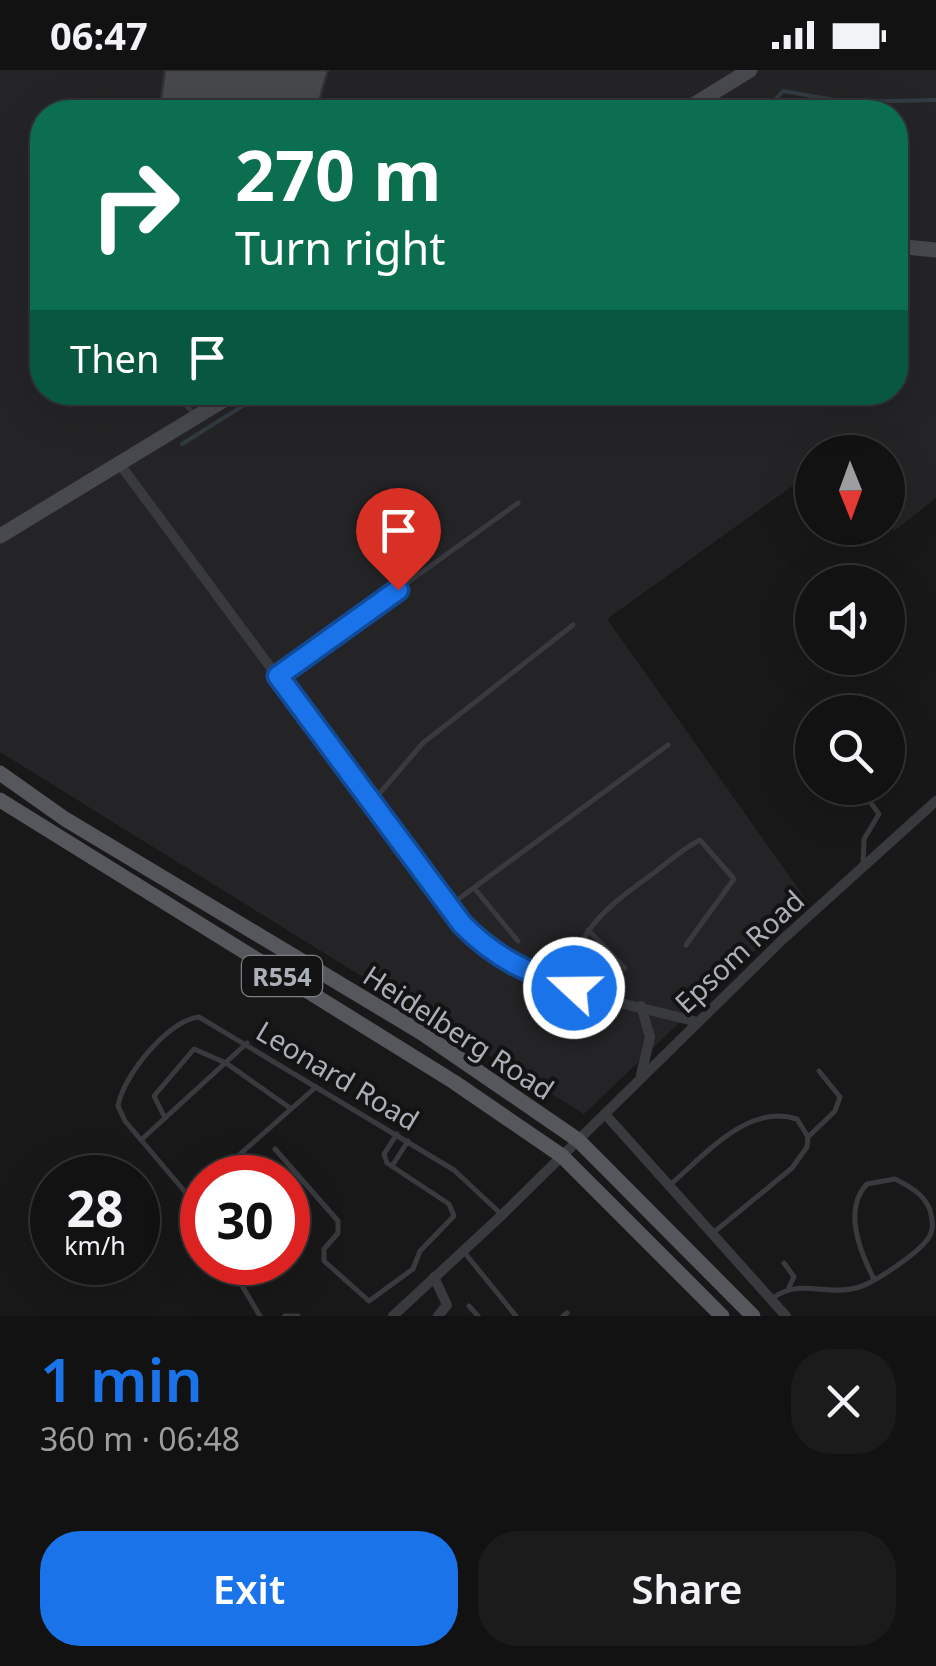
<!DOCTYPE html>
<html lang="en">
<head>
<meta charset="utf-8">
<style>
  body { margin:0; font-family:"Noto Sans",sans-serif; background:#1b1b1c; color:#f1f3f6; height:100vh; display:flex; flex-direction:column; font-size:38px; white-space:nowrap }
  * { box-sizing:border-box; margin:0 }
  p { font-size:32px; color:#9c9ea0 }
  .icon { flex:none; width:55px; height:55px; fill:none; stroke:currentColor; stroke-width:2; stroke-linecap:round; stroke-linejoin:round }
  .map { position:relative; height:1246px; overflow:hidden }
  .drawer { display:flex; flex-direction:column; background:#121213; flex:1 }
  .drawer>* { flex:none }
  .guide { position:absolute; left:30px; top:30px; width:878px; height:305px; border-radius:40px; box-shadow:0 10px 40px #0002,0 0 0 2px #313233; background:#0b6e4f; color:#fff; overflow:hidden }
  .needle { width:65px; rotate:179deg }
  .tools { position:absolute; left:795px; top:365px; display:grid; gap:20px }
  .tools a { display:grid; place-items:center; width:110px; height:110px; border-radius:50%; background:#121213; box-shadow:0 10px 40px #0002,0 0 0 2px #313233; font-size:50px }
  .speed { position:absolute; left:30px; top:1085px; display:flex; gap:20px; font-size:50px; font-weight:700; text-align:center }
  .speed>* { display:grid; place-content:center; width:130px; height:130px; border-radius:50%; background:#121213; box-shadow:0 10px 40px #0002,0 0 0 2px #313233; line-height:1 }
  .speed small { font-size:25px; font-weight:400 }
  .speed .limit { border:15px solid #d22; background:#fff; color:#111 }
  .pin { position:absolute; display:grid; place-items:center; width:85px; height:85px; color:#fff; margin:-102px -42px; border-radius:50% 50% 50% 0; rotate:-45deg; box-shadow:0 0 10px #0007 }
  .pin .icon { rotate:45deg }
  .me { position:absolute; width:110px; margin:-55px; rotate:291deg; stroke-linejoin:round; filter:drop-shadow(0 0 8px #0008) }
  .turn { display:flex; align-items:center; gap:35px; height:210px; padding:0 40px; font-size:45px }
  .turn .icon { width:130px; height:130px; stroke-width:2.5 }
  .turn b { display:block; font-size:70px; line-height:85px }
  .then { display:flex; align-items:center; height:95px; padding:0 40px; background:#0003; gap:20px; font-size:38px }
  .round { display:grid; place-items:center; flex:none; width:105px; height:105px; border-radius:40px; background:#1b1b1c }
  .overview { display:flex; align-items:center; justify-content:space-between; height:170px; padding:0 40px }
  h1 { font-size:60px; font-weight:600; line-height:75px; color:#1a73e8 }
  .button { display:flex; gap:20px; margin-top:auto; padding:20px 40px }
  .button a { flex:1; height:115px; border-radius:40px; background:#1a73e8; color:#fff; font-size:40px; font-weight:600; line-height:115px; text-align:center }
  .button a+a { background:#1b1b1c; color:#f1f3f6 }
  .status { display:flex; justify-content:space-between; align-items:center; height:70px; padding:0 50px; background:#121213; direction:ltr }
  .status svg { height:28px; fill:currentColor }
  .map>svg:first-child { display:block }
  .built { fill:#242426; fill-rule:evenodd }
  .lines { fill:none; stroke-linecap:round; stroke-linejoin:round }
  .stream { stroke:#323b41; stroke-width:4 }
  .building { fill:#47484c; stroke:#323235; stroke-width:2.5 }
  .lane { stroke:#393a3e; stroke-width:5 }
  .street { stroke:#393a3e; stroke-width:10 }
  .secondary { stroke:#47494e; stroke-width:15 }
  .primary { stroke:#55575d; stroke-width:15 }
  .route-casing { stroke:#114b97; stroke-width:25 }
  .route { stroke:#1a73e8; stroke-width:18 }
  .labels { text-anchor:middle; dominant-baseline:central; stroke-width:8; stroke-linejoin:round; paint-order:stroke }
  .shield { fill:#131314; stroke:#7d8187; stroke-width:2.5 }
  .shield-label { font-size:25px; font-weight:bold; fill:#abb0b8 }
  .street-label { font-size:28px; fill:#abb0b8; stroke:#131314 }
</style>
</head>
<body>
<div class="status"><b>06:47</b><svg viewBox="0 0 49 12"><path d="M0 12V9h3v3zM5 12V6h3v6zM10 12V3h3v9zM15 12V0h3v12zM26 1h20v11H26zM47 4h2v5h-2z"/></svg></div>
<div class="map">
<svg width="936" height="1246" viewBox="0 0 936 1246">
  <rect width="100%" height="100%" fill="#181819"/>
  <path class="built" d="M0 0H936V428L894 461 888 451V382H812V402L607 549 807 831 584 1044 0 682ZM42 42H895V322H42Z"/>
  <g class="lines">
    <g class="stream">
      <path d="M710 42 728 37 737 42"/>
      <path d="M764 42 783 21 846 32 936 30"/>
      <path d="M182 374 265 322"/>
    </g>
  </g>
  <path class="building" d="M165 0H328L316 42H159Z"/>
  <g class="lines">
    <g class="lane">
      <path d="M176 322 195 346"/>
      <path d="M278 606 518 433"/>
      <path d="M860 718 879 744 864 769 863 794"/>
      <path d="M372 732 423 673 573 555"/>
      <path d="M475 819 518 871"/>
      <path d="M449 836 668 675"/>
      <path d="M588 860 625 898"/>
      <path d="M574 918C568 861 615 832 655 802 669 791 684 778 700 770L734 809 686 875"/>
      <path d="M165 1048 154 1026 194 979 226 993 290 1038"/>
      <path d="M808 1067 835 1041 840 1027 819 1001"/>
      <path d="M141 1070 247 973"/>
      <path d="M275 1079 338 1151V1163L324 1179V1191L369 1231 413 1199 420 1181 454 1146 449 1134 387 1093 384 1084 397 1064"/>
      <path d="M392 1096 408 1071"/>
      <path d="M213 1108 316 1017"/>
      <path d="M671 1114C705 1085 748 1033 797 1049L808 1067 807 1077 792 1098 713 1163"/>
      <path d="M190 1128 202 1117"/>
      <path d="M202 1149 192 1130 125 1051 118 1036C123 1006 168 950 199 947L454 1100 500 1143"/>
      <path d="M464 1182 516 1246"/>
      <path d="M228 1192 260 1246"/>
      <path d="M784 1193 794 1207 789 1217"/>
      <path d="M773 1228C800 1208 826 1226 856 1218 873 1214 926 1179 931 1163 934 1155 932 1147 930 1140 924 1124 909 1116 895 1109L867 1114C843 1139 860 1182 874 1209"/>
      <path d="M469 1236 478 1246"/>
      <path d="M285 1246H298"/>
      <path d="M563 1246 567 1243"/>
    </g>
    <g class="street">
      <path d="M119 393 448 837C463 854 478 874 497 887 550 922 635 935 697 952"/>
      <path d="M641 936 650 967 641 1005"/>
      <path d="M605 1044 786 1246"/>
      <path d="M434 1207 447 1235 438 1246"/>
      <path d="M393 1246 502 1145 782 870 936 731"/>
    </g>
    <g class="secondary">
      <path d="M682 42 750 0"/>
      <path d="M895 176 936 180"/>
      <path d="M0 466 237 322"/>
    </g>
    <g class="primary">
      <path d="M0 703 65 749 422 963 578 1070 753 1246"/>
      <path d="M0 730 454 1012 562 1086 722 1246"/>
    </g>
  </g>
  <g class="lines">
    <defs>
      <path id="route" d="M398 520 278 606 462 854C495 888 529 904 574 918"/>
    </defs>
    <use href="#route" class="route-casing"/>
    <use href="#route" class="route"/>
  </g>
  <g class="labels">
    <rect class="shield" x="242" y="886" width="80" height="40" rx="8"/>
    <g class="shield-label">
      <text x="282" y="906">R554</text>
    </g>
    <g class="street-label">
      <text transform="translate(739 881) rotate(-43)">Epsom Road</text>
      <text transform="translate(459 962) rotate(33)">Heidelberg Road</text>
      <text transform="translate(338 1005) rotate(31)">Leonard Road</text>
    </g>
  </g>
</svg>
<div class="tools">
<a><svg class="needle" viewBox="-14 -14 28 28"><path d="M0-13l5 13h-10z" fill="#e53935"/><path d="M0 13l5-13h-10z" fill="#9c9ea0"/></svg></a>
<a><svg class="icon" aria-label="sound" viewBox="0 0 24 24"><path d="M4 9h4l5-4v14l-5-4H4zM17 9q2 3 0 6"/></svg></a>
<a><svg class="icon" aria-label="search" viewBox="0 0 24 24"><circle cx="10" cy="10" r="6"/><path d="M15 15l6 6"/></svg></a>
</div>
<div class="speed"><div>28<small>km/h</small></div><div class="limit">30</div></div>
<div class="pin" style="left:398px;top:520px;background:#d93025"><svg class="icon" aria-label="arrive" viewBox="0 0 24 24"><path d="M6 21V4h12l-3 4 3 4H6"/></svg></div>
<svg class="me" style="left:574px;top:918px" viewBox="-20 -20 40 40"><circle r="17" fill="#1a73e8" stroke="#fff" stroke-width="3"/><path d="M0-11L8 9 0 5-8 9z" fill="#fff"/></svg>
<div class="guide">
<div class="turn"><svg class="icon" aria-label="right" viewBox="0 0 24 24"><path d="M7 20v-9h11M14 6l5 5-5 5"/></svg><div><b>270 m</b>Turn right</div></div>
<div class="then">Then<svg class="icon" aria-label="arrive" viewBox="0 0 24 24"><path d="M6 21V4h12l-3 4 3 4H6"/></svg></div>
</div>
</div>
<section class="drawer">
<div class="overview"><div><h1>1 min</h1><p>360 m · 06:48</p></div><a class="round"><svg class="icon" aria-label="close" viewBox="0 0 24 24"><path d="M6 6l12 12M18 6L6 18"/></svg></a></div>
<div class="button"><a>Exit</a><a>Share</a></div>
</section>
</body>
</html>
